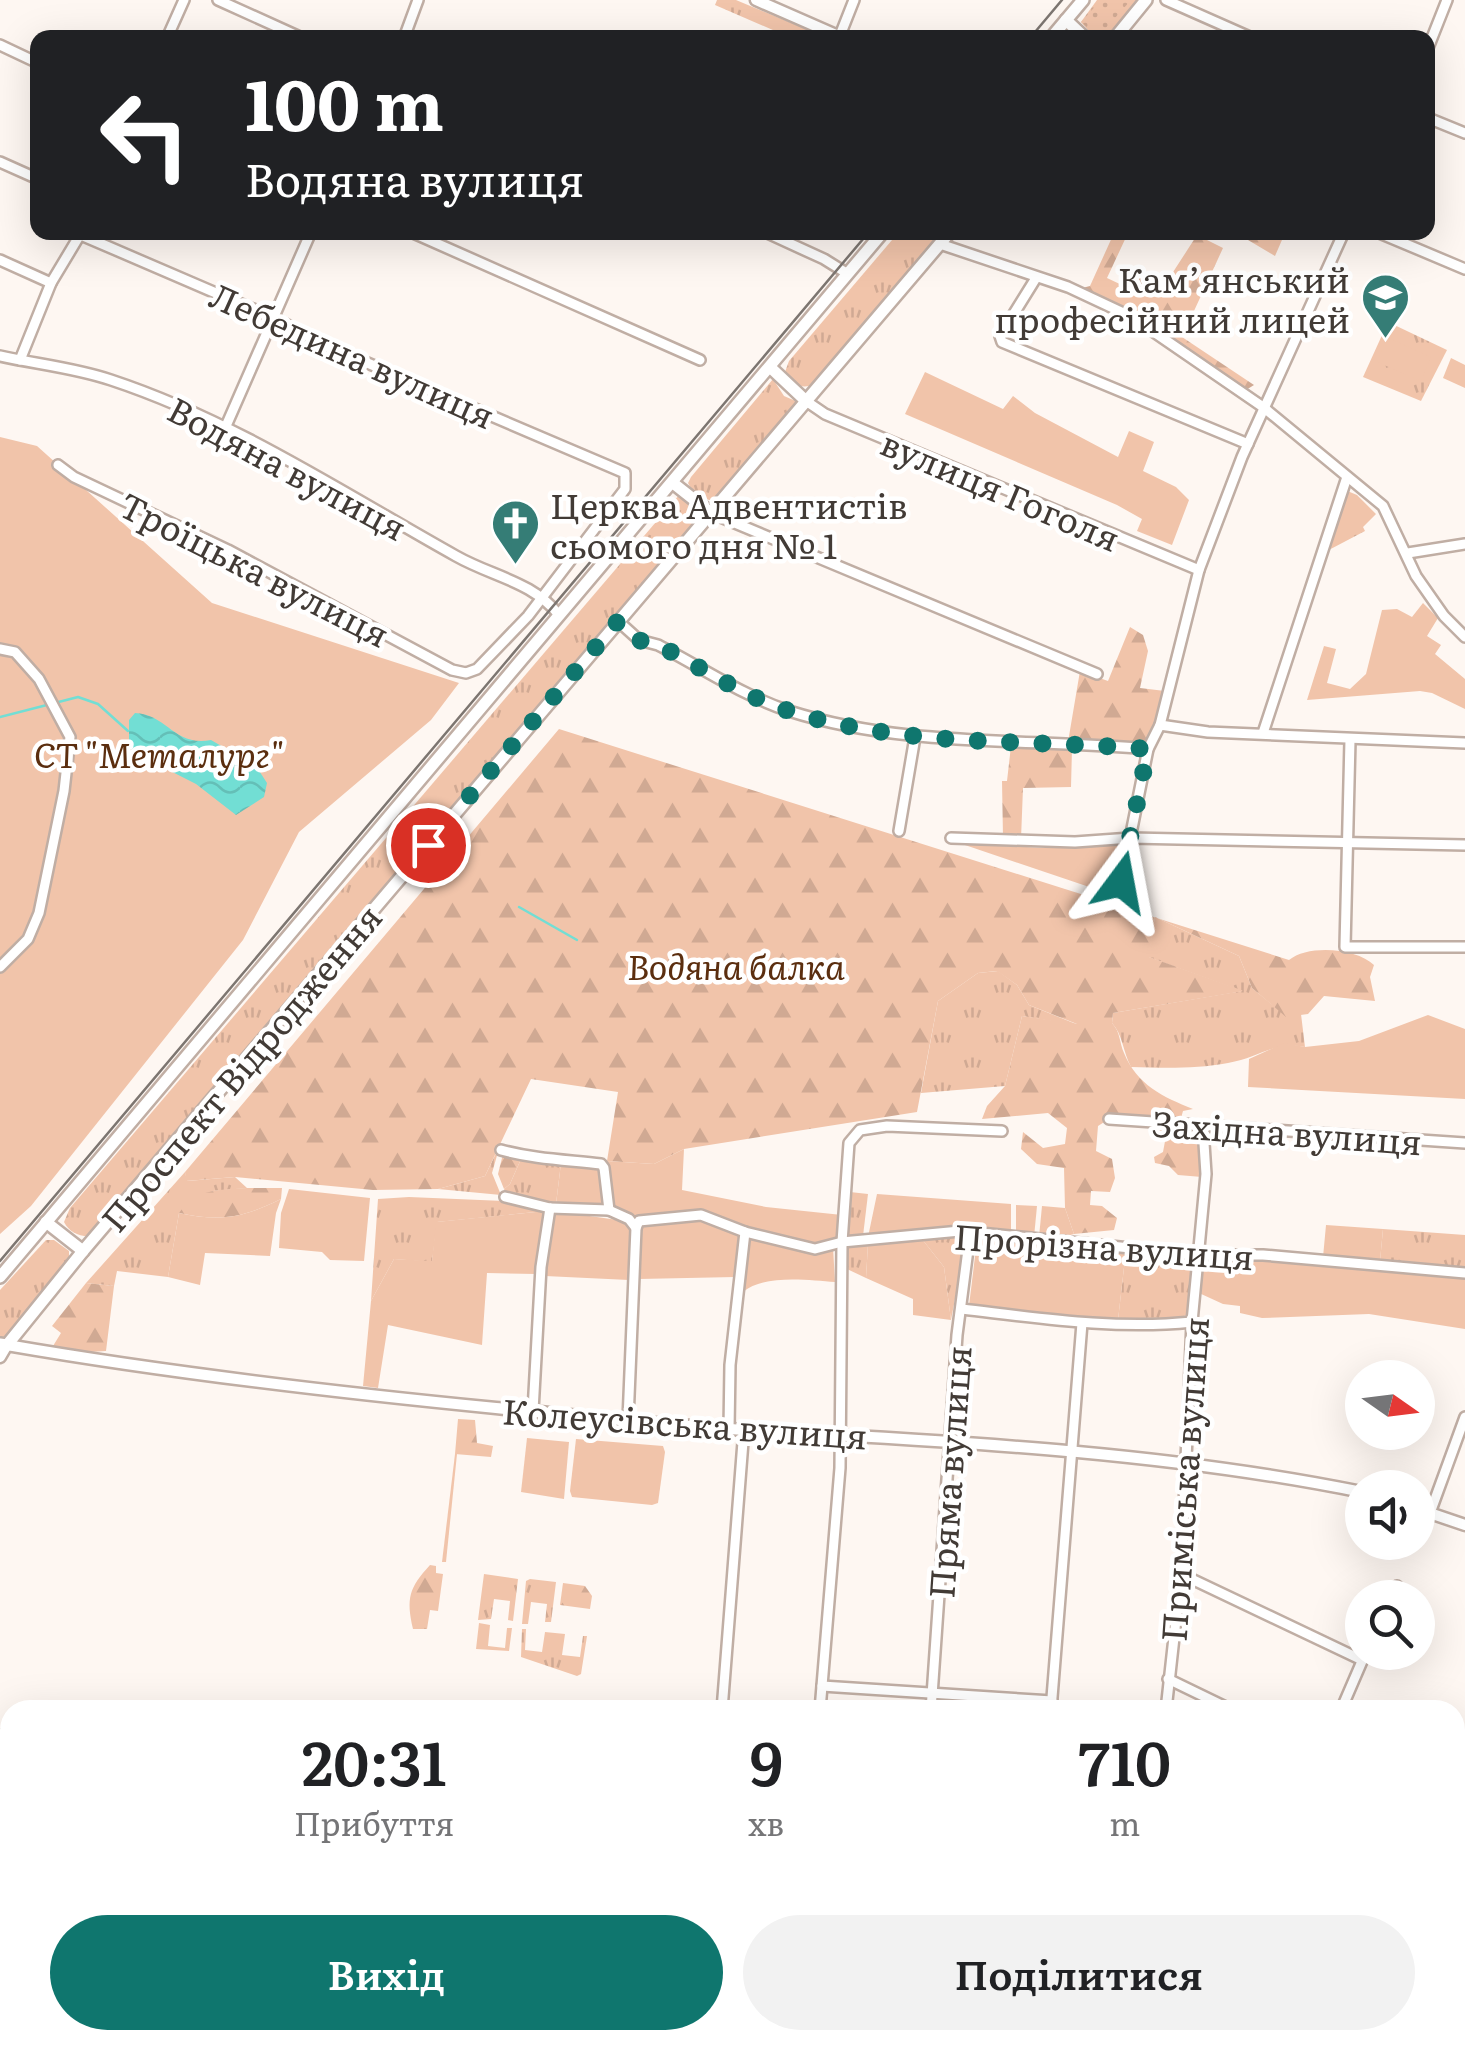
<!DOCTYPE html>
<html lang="uk">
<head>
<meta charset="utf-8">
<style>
  body { margin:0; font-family:Literata,serif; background:#f2f2f2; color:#202124; height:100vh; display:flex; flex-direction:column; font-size:38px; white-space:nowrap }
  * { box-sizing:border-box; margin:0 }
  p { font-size:32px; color:#757577 }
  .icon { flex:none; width:55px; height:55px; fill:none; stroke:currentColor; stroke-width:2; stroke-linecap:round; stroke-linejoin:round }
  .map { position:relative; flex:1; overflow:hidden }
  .side { position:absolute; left:0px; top:1700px; width:1465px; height:350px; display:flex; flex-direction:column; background:#fff; border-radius:30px 30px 0 0; box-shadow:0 10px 40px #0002 }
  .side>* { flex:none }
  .guide { position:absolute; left:30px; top:30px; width:1405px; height:210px; border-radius:20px; box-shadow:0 10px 40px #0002; background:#202124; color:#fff; overflow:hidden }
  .needle { width:65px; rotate:104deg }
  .buttons { position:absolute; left:1345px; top:1360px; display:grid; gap:20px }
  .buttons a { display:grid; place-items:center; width:90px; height:90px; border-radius:50%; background:#fff; box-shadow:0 10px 40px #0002; font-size:50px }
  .pin { position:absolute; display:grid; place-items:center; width:85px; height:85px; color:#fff; margin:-42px; border:5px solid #fff; border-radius:50%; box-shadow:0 2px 10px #0007 }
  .me { position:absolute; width:110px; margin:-55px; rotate:13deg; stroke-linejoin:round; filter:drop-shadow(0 0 8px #0008) }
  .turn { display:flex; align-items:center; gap:35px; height:210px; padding:0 50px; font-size:45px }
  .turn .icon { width:130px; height:130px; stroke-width:2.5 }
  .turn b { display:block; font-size:70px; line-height:85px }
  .eta { display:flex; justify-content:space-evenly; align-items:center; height:170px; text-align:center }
  .eta b { font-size:60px; font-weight:600; line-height:70px }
  .button { display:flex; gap:20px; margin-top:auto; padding:20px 50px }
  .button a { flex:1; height:115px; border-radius:60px; background:#0f766e; color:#fff; font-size:40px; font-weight:600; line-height:115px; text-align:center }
  .button a+a { background:#f2f2f2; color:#202124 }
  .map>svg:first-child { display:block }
  .grass { fill:url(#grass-tufts) }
  .forest { fill:url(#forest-firs) }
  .park { fill:url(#park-dots) }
  .garden { fill:#f1c4aa }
  .water { fill:url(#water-waves) }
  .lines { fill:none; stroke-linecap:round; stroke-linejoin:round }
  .stream { stroke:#72ded4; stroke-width:2.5 }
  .minor-casing { stroke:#c0aea4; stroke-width:14 }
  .tertiary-casing { stroke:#c0aea4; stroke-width:15 }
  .secondary-casing { stroke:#c0aea4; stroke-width:16 }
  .minor { stroke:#fff; stroke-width:9 }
  .tertiary { stroke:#fff; stroke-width:10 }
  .secondary { stroke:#fff; stroke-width:11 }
  .tram { stroke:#7d7671; stroke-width:2.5 }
  .route { stroke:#0f766e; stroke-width:18; stroke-dasharray:0 32.4 }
  .labels { text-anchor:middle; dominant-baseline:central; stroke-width:9; stroke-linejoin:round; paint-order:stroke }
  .poi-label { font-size:35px; fill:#423b36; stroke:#fff; text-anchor:end }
  .street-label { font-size:35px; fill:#423b36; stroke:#fff }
  .park-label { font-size:35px; font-style:italic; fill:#5b2e0f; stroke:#fff }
</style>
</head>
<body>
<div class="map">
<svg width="1465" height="2050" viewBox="0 0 1465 2050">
  <defs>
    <pattern id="grass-tufts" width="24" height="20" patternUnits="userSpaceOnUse" patternTransform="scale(2.5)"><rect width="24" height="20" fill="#f1c4aa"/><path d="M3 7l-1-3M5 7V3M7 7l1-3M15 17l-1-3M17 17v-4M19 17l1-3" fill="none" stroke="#d0a993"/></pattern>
    <pattern id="forest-firs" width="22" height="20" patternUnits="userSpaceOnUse" patternTransform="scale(2.5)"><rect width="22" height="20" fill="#f1c4aa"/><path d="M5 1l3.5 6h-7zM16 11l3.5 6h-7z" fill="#d0a993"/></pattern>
    <pattern id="park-dots" width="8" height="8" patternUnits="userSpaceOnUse" patternTransform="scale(2.5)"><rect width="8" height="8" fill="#f1c4aa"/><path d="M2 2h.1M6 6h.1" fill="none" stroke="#d0a993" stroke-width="1.8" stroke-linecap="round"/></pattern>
    <pattern id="water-waves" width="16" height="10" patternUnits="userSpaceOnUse" patternTransform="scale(2.5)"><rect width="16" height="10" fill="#72ded4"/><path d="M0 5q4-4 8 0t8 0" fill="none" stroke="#64bfb7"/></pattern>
  </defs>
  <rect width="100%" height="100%" fill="#fef7f2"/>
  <g class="grass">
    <path d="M717 0H736L825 37H789L715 5Z"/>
    <path d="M1097 0H1141L1110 37H1094L1081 22Z"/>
    <path d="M898 233H941L815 384C802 390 792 385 785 372L789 361Z"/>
    <path d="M1388 322 1447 350 1421 401 1363 377Z"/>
    <path d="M773 379 784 396 798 402 718 499C707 504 692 493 688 483L691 477Z"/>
    <path d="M1345 490 1357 495 1376 514 1363 527 1365 531 1325 552Z"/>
    <path d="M679 495 703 514 91 1236C79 1237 69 1232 64 1222L70 1208Z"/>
    <path d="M1155 917 1239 956 1252 988 1286 1016 1301 1014 1305 1047C1272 1041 1260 1058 1228 1063 1197 1069 1162 1068 1131 1067 1123 1052 1123 1035 1112 1023L1113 1013 1242 991 1148 957Z"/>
    <path d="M998 971 1017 985 1029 1005 1081 1026 1022 1016 1005 1086 921 1093 938 1001 978 973Z"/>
    <path d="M500 1145 492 1173 501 1195 438 1189 485 1176Z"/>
    <path d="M521 1159 561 1163 556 1204 506 1194 504 1189 510 1184Z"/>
    <path d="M185 1172 187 1181 235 1177 247 1188 213 1191 179 1213 168 1277 117 1271 114 1286 86 1283Z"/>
    <path d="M850 1192 868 1194 863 1236 845 1235Z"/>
    <path d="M409 1197 504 1201 546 1211 437 1222 432 1262 394 1259 371 1301 378 1199Z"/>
    <path d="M1383 1229 1465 1235V1271L1380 1261Z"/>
    <path d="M958 1235 967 1236 951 1320 944 1267 922 1239Z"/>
    <path d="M46 1240H54L69 1251V1261L6 1337 0 1339V1290Z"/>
    <path d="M868 1244 866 1278 847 1269 845 1245Z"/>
    <path d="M1126 1250 1194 1258 1188 1315 1154 1323 1118 1320Z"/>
    <path d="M455 1454H457L446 1562H442Z"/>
    <path d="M484 1574 518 1579 513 1621 508 1620 510 1601 494 1599 491 1619 478 1620Z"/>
    <path d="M530 1579 556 1582 551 1622H545L547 1604 531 1602 528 1624H522L526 1581Z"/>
    <path d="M479 1623 490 1625 488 1646 505 1648 507 1628H512L509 1651 476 1649Z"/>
    <path d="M522 1629H526L525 1650 542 1652 545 1632 565 1634 562 1655 580 1657 583 1636H587L581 1674 577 1676 521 1657Z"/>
    <path d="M10 1753V1978L0 1971V1754Z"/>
    <path d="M1465 2007V2050H535L530 2040H1455Z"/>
  </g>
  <g class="forest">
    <path d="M1114 233H1128L1107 278 1124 286 1133 268 1166 283 1197 235 1223 248 1182 337 1254 385 1246 390 1132 315 1078 289 1090 286Z"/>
    <path d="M1252 233V232L1285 233 1275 256 1248 240Z"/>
    <path d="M1130 627 1143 635 1148 651 1140 688 1165 691 1158 723 1146 747 1068 742 1080 671 1108 681Z"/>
    <path d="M559 729 1289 960C1308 944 1357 948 1374 965L1370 977 1375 1001 1324 996 1308 1014 1286 1017 1252 988 1239 956 1155 917 1149 957 1244 991 1113 1013 1112 1023C1121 1033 1119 1042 1124 1053 1137 1085 1163 1097 1193 1109L1183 1111 1179 1125 1109 1119 1098 1126 1096 1151 1112 1159 1115 1178 1110 1192 1091 1191 1090 1205 1102 1206 1117 1218 1114 1230 1074 1234 1065 1208 1064 1168 1037 1164 1021 1149 1023 1132 1043 1148 1065 1144 1067 1128 1048 1113 982 1119 987 1106 1005 1086 1022 1016 1077 1024 1029 1005 1017 985 997 971 978 973 938 1001 917 1112 684 1149 654 1164 607 1161 618 1092 531 1079 485 1176 438 1189 373 1190 235 1177 186 1181 185 1172Z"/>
    <path d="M1011 746 1072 749 1071 787 1023 788 1021 839 1003 838 1002 781H1007Z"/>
    <path d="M1149 1129 1202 1134V1177L1178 1175 1169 1166 1155 1163 1154 1157 1163 1152 1166 1136 1153 1134Z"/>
    <path d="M503 1154 521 1159 510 1184 504 1189 498 1174Z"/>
    <path d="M247 1188H282L281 1199C243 1218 220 1222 179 1213 198 1188 218 1190 247 1188Z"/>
    <path d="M86 1283 114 1286 106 1351 73 1353 53 1346 61 1333 52 1326Z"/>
    <path d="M458 1419 475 1420 477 1443 493 1446 491 1457 455 1454Z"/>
    <path d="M430 1565 436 1566V1573L443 1574 438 1611 430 1610 427 1629H413C406 1598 409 1588 430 1565Z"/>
    <path d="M563 1583 585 1586 592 1596 590 1609 560 1605Z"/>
    <path d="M0 1971 10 1978V2040H270L292 2050H0Z"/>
    <path d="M1455 1979 1465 1984V2050H1407L1413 2040H1455Z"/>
    <path d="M833 2040H1197L1198 2050H844Z"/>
  </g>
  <path class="park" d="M1101 0H1131L1098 37 1081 22Z"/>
  <g class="garden">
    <path d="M1387 337 1431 357 1421 381 1377 362Z"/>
    <path d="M1451 358 1465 365V388L1443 378Z"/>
    <path d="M925 372 1003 409 1013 396 1035 413 1118 457 1129 431 1154 442 1143 471 1176 487 1189 500 1172 545 1137 531 1142 519 1117 505 905 414Z"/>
    <path d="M0 437 37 446 212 603 459 683 431 720 299 832 243 940 31 1206 0 1234Z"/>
    <path d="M1423 603 1438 618 1427 636 1441 645 1435 654 1465 679V709L1432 693 1420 691 1307 700 1324 646 1336 649 1327 683 1350 689 1366 674 1382 610 1397 609 1412 617Z"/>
    <path d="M1125 842 1110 894 962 844 1046 848Z"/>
    <path d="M1428 1015 1465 1029V1099L1248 1087 1249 1059 1284 1043 1305 1047 1359 1041Z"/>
    <path d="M684 1149 682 1190 766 1207 842 1215 839 1239 815 1246 752 1230 701 1211 635 1219 612 1208 607 1161 654 1164Z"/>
    <path d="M561 1163 601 1169 605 1208 556 1204Z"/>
    <path d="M289 1189 370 1198 364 1261 330 1260 322 1252 279 1248 281 1213Z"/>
    <path d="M877 1194 1011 1204V1235L962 1228 868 1237Z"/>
    <path d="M281 1199 276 1213 270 1256 205 1253 200 1285 168 1277 179 1213C220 1222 243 1218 281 1199Z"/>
    <path d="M1016 1205 1037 1206 1034 1237 1016 1235Z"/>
    <path d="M1042 1206 1065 1208 1074 1234 1059 1238 1039 1237Z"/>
    <path d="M546 1211 536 1274 487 1273 482 1345 388 1325 378 1388 363 1386 371 1301 394 1259 432 1261 436 1222Z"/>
    <path d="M554 1211 625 1221 633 1231 629 1280 545 1276Z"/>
    <path d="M702 1219 739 1234 735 1277 639 1279 641 1224Z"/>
    <path d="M1326 1225 1383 1229 1380 1261 1323 1257Z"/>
    <path d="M747 1234 778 1244 833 1247 835 1282C808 1280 764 1274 743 1292Z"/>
    <path d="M922 1239 944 1267 951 1320 913 1315V1299L866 1278 868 1244Z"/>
    <path d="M977 1240 1126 1250 1118 1320 969 1306Z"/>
    <path d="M1200 1259H1265L1465 1278V1329L1369 1314 1262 1318 1240 1313V1306L1223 1304 1199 1293Z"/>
    <path d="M527 1438 569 1442 564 1499 521 1492Z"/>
    <path d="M576 1439 663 1446 665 1452 658 1503 652 1505 572 1497 570 1491Z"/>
  </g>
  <path class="water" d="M135 713C167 714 174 747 211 740L256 766 267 783 264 797 236 815 196 784 135 753 129 743V720Z"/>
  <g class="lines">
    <g class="stream">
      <path d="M0 717 78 697 98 704 128 731"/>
      <path d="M519 907 577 940"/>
    </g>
    <defs>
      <g id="minor">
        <path d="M218 0 302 38"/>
        <path d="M1166 0 1252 38"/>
        <path d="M167 38 184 0"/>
        <path d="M404 38 418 0"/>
        <path d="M839 38 854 0"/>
        <path d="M0 45 38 63"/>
        <path d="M1428 48 1447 0"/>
        <path d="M1428 118 1465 133"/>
        <path d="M0 162 38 179"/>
        <path d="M411 232 700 360"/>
        <path d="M765 232 824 259 848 274"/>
        <path d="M1377 232 1465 269"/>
        <path d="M940 244 1068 287 1132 317 1263 407 1383 506 1416 576 1444 616 1465 637"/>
        <path d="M0 260 51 283"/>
        <path d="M1036 278 1000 336 1002 342 1248 444"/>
        <path d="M0 356C36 364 76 368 111 380 235 421 343 493 456 556 493 577 532 581 559 615"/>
        <path d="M20 360 51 283 81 233"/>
        <path d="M806 401 825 414 1199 570"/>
        <path d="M226 426 311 232"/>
        <path d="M58 465 74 477 228 550 452 670 466 673 477 669 528 616 625 489V473L323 344 274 318 81 235"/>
        <path d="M711 513 1097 674"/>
        <path d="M1408 553 1465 544"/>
        <path d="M618 621 639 640 658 645C701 667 743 696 789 711 905 748 1028 738 1148 749"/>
        <path d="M0 649 15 652 39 679 70 737 64 791 39 913 28 939 0 967"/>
        <path d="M1160 725 1208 732 1465 743"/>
        <path d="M1263 733 1347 477"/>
        <path d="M1350 740 1345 947H1465"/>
        <path d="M899 831 915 737"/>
        <path d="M951 838 1075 842 1131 838 1465 845"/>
        <path d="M1121 883 1148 749 1160 725 1199 570 1242 457 1344 232"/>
        <path d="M1109 1119 1465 1143"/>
        <path d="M501 1150C534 1159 567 1160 601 1164L604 1168 609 1210"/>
        <path d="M505 1197 550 1208 609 1210 629 1219 636 1228 639 1221 701 1215 745 1232 815 1249 842 1242 960 1231 1200 1255H1263L1465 1273"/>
        <path d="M962 1309C1039 1318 1115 1330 1192 1322"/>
        <path d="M533 1411 541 1267 550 1208"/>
        <path d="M628 1420 636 1228"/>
        <path d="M729 1429 730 1365 745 1232"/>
        <path d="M1430 1513 1465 1417"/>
        <path d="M1181 1574 1362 1660"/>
        <path d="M1392 1598 1397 1586"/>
        <path d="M1168 1679 1232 1710"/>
        <path d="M822 1686 1052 1701"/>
        <path d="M722 1710 744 1429"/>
        <path d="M820 1710 840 1468 842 1242 849 1143 860 1130 887 1126 1002 1131"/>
        <path d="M931 1710 957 1335 970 1234"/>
        <path d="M1051 1710 1082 1323"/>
        <path d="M1166 1710 1181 1574 1192 1322 1206 1174 1203 1128"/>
        <path d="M1341 1710 1366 1652"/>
        <path d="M0 1735H10"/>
        <path d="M1455 1817 1465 1822"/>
        <path d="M1455 1960 1465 1972"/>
        <path d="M520 2040 525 2050"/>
      </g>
      <g id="tertiary">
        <path d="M756 0 843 38"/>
        <path d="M0 1357 7 1345C169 1373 332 1392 496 1408 573 1415 652 1424 730 1429 941 1441 1155 1450 1362 1492"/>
        <path d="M1418 1509 1465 1525"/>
      </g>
      <g id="secondary">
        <path d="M1066 20 1085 38"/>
        <path d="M1051 38 1083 0"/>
        <path d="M1115 38 1146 0"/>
        <path d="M771 368 806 401"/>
        <path d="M673 483 711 513"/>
        <path d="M46 1222 83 1251"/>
        <path d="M0 1277 883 232"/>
        <path d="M0 1344 7 1345 83 1251 950 232"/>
      </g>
    </defs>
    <use href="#minor" class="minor-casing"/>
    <use href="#tertiary" class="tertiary-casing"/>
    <use href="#secondary" class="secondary-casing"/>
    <use href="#minor" class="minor"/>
    <use href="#tertiary" class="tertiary"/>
    <use href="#secondary" class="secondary"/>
    <g class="tram">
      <path d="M1030 38 1062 0"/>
      <path d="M0 1261 869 232"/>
    </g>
  </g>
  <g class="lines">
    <path class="route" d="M428 845 618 621 638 640 658 645C701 667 743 696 789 711 905 748 1029 739 1148 749L1121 882"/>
  </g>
  <defs>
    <symbol id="university-pin" viewBox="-11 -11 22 30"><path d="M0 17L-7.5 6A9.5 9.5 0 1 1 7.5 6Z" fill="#357d76" stroke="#fff"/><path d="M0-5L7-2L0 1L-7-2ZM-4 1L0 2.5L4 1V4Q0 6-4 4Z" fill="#fff"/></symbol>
    <symbol id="church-pin" viewBox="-11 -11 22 30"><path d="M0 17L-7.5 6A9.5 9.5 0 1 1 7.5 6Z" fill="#357d76" stroke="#fff"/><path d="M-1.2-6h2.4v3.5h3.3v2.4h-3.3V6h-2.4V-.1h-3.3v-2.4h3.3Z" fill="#fff"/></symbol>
  </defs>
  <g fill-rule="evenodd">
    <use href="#university-pin" x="1358" y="270" width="55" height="75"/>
    <use href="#church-pin" x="488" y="496" width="55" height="75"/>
  </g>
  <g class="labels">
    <g class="poi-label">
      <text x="1350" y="278">Кам’янський<tspan x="1350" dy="40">професійний лицей</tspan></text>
      <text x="550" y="504" text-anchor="start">Церква Адвентистів<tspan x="550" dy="40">сьомого дня № 1</tspan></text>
    </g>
    <g class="street-label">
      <text transform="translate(353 354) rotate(24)">Лебедина вулиця</text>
      <text transform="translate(288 467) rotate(28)">Водяна вулиця</text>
      <text transform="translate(1001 489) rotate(23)">вулиця Гоголя</text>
      <text transform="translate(255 568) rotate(27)">Троїцька вулиця</text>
      <text transform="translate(240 1067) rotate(-50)">Проспект Відродження</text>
      <text transform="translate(1287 1131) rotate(4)">Західна вулиця</text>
      <text transform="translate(1104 1245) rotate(4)">Прорізна вулиця</text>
      <text transform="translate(685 1422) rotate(4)">Колеусівська вулиця</text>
      <text transform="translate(948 1472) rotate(-86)">Пряма вулиця</text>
      <text transform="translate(1183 1479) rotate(-86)">Приміська вулиця</text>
    </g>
    <g class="park-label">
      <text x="159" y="753">СТ "Металург"</text>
      <text x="736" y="965">Водяна балка</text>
    </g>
  </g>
</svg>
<div class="buttons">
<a><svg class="needle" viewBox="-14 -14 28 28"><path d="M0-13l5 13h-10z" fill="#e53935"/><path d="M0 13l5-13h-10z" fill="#757577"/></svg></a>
<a><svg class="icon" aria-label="sound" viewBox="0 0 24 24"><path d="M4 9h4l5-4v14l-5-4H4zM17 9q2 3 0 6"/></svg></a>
<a><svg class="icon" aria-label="search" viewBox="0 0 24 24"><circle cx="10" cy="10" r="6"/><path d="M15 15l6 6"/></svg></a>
</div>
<div class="pin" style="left:428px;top:845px;background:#d93025"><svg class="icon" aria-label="arrive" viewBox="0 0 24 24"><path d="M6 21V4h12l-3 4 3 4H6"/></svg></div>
<svg class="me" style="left:1121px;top:882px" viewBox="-20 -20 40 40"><path d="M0-17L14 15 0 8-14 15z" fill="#0f766e" stroke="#fff" stroke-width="4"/></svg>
<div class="guide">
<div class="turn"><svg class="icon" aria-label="left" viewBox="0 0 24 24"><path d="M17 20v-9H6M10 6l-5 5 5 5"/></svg><div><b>100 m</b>Водяна вулиця</div></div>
</div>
<section class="side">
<div class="eta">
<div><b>20:31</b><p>Прибуття</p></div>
<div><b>9</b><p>хв</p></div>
<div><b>710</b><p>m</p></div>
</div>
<div class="button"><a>Вихід</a><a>Поділитися</a></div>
</section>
</div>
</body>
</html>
